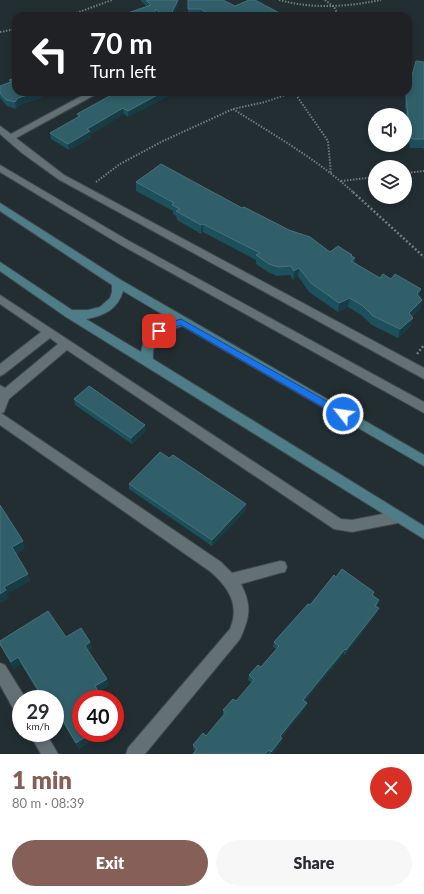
<!DOCTYPE html>
<html lang="en">
<head>
<meta charset="utf-8">
<style>
  body { margin:0; font-family:Lato,sans-serif; background:#f7f7f7; color:#2b2b33; height:100vh; display:flex; flex-direction:column; font-size:15px; white-space:nowrap }
  * { box-sizing:border-box; margin:0 }
  p { font-size:13px; color:#7c7c81 }
  .icon { flex:none; width:22px; height:22px; fill:none; stroke:currentColor; stroke-width:2; stroke-linecap:round; stroke-linejoin:round }
  .map { position:relative; height:754px; overflow:hidden }
  .sheet { display:flex; flex-direction:column; background:#fff; flex:1 }
  .sheet>* { flex:none }
  .top-card { position:absolute; left:12px; top:12px; width:400px; height:84px; border-radius:12px; box-shadow:0 2px 6px #0003; background:#202124; color:#fff; overflow:hidden }
  .controls { position:absolute; left:368px; top:108px; display:grid; gap:8px }
  .controls a { display:grid; place-items:center; width:44px; height:44px; border-radius:50%; background:#fff; box-shadow:0 2px 6px #0003; font-size:20px }
  .speed { position:absolute; left:12px; top:690px; display:flex; gap:8px; font-size:20px; font-weight:700; text-align:center }
  .speed>* { display:grid; place-content:center; width:52px; height:52px; border-radius:50%; background:#fff; box-shadow:0 2px 6px #0003; line-height:1 }
  .speed small { font-size:10px; font-weight:400 }
  .speed .limit { border:6px solid #d22; background:#fff; color:#111 }
  .pin { position:absolute; display:grid; place-items:center; width:34px; height:34px; color:#fff; margin:-17px; border-radius:8px; box-shadow:0 2px 6px #0006 }
  .me { position:absolute; width:44px; margin:-22px; rotate:300deg; stroke-linejoin:round; filter:drop-shadow(0 0 3px #0008) }
  .turn { display:flex; align-items:center; gap:14px; height:84px; padding:0 12px; font-size:18px }
  .turn .icon { width:52px; height:52px; stroke-width:2.5 }
  .turn b { display:block; font-size:28px; line-height:34px }
  .round { display:grid; place-items:center; flex:none; width:42px; height:42px; border-radius:21px; background:#f7f7f7 }
  .overview { display:flex; align-items:center; justify-content:space-between; height:68px; padding:0 12px }
  h1 { font-size:24px; font-weight:800; line-height:30px; color:#855f58 }
  .cta { display:flex; gap:8px; margin-top:auto; padding:8px 12px }
  .cta a { flex:1; height:46px; border-radius:24px; background:#855f58; color:#fff; font-size:16px; font-weight:800; line-height:46px; text-align:center }
  .cta a+a { background:#f7f7f7; color:#2b2b33 }
  .map>svg:first-child { display:block }
  .lines { fill:none; stroke-linecap:round; stroke-linejoin:round }
  .street-casing { stroke:#3f494d; stroke-width:2 }
  .secondary-casing { stroke:#3f494d; stroke-width:2 }
  .path-far1 { stroke:#707b7e; stroke-width:2; stroke-dasharray:1.5 1.5; stroke-linecap:butt }
  .path { stroke:#707b7e; stroke-width:2.5; stroke-dasharray:2 2; stroke-linecap:butt }
  .street { fill:#637175; fill-rule:evenodd }
  .secondary { fill:#4e7d88; fill-rule:evenodd }
  .wall { fill:#1c505b }
  .shaded-wall { fill:#163c45 }
  .building { fill:#305f69; stroke:#49727b }
  .route { fill:#1a73e8; stroke:#114b97 }
</style>
</head>
<body>
<div class="map">
<svg width="424" height="754" viewBox="0 0 424 754">
  <rect width="100%" height="100%" fill="#222e32"/>
  <g class="lines">
    <defs>
      <g id="street">
        <path d="M89 92H100L16 138 64 175 424 368V379L58 179 22 153 0 134V126L11 134Z"/>
        <path d="M0 165 129 241 424 402V413L121 245 0 172Z"/>
        <path d="M0 295 341 519 352 520 398 511 403 513 405 517 403 521 398 523 352 532 334 529 67 350 9 399 4 412 1 413 221 562 232 573 280 561 285 562 287 567 285 572 280 573 241 584C252 606 250 617 240 639L145 754H126L128 748 230 629C240 605 229 588 211 572L0 425V385L5 388 58 344 50 338 4 374 0 376V364L41 332 0 304Z"/>
        <path d="M0 663 5 665 26 699H21V714L15 712 0 685Z"/>
        <path d="M29 733H46L58 754H41Z"/>
      </g>
      <path id="secondary" d="M0 203 121 280 424 455V466L182 326C165 331 151 340 153 359L424 526V539L66 317 0 271V262L72 310H88L100 307 110 298 112 292V285L0 211ZM123 291 172 320C156 325 144 335 141 352L86 319C104 316 118 309 123 291Z"/>
    </defs>
    <use href="#street" class="street-casing"/>
    <use href="#secondary" class="secondary-casing"/>
    <g class="path-far1">
      <path d="M279 0C313 9 346 7 381 0"/>
      <path d="M325 0 334 7 339 16"/>
      <path d="M68 16 112 0"/>
      <path d="M0 32 16 29"/>
      <path d="M294 92 328 141 331 174"/>
      <path d="M233 109C274 135 318 160 354 193"/>
      <path d="M405 173 424 171"/>
      <path d="M341 181 375 177"/>
      <path d="M96 182 120 164 163 141 233 109 265 102 294 92"/>
    </g>
    <g class="path">
      <path d="M353 192 424 257"/>
      <path d="M417 354 424 345"/>
    </g>
    <use href="#street" class="street"/>
    <use href="#secondary" class="secondary"/>
  </g>
  <g class="wall">
    <path d="M141 0H178V5L173 16H157L141 1Z"/>
    <path d="M188 0 235 6 285 16H203L201 15H188Z"/>
    <path d="M424 62V150L423 148H410L406 126 405 105 406 96Z"/>
    <path d="M9 80 41 98 19 105 16 109 7 106 0 98V86L10 83Z"/>
    <path d="M176 92 128 117 124 114 91 134V138L69 150 51 139 50 133 78 117 77 114Z"/>
    <path d="M136 182 242 208 330 252 352 255V256L355 258 354 263 380 278 419 297 422 300 420 309 412 317 413 318 410 327 398 338 372 325 361 315 348 307 338 312 309 292 298 276 293 280 290 275 277 276 268 272 256 264V260L203 232 201 234 177 220 176 216 173 214V211L136 191Z"/>
    <path d="M74 399 146 431 132 444 75 405Z"/>
    <path d="M169 458 246 504V510L212 546 129 489V484Z"/>
    <path d="M336 577 374 592 373 596 379 600 376 607 379 608 377 613 345 655 344 654 305 701 306 707 281 738H282L281 743 272 754H193L195 751 193 749V745L206 736 224 715 223 714V710L236 701 252 683 248 680 249 675 261 667 277 649 273 647 274 642Z"/>
    <path d="M66 637 90 642 92 649 89 651 109 685 99 692 81 733H102L79 749 56 711H55V699H42L21 664 14 669 0 645V641Z"/>
  </g>
  <g class="shaded-wall">
    <path d="M178 0V5L173 16H171V14Z"/>
    <path d="M156 9V16H153Z"/>
    <path d="M38 92H52L41 98 19 105 16 109 15 102 18 98Z"/>
    <path d="M163 92H176L128 117V111Z"/>
    <path d="M123 108 124 114 91 134V138L69 150 68 144 87 129Z"/>
    <path d="M203 224V232L201 234V225Z"/>
    <path d="M299 268 298 276 293 280 294 271Z"/>
    <path d="M421 289 419 298 417 294Z"/>
    <path d="M350 298 348 307 338 312 339 303Z"/>
    <path d="M422 300 420 309 407 322 409 313Z"/>
    <path d="M413 318 410 327 398 338 400 329Z"/>
    <path d="M145 425 146 431 132 444 131 438Z"/>
    <path d="M246 504V510L212 546V540Z"/>
    <path d="M23 541 25 549 15 555 12 547Z"/>
    <path d="M28 574 31 581 7 594 9 598 0 603V594L4 587Z"/>
    <path d="M379 608 377 613 345 655 346 650Z"/>
    <path d="M90 642 92 649 87 653 85 646Z"/>
    <path d="M345 649 344 654 302 704 303 700Z"/>
    <path d="M18 657 21 664 14 669 11 662Z"/>
    <path d="M107 679 109 685 97 693 95 686Z"/>
    <path d="M307 703 306 707 279 740 280 736Z"/>
    <path d="M91 733H102L79 749 76 743Z"/>
    <path d="M282 738 281 743 272 754H271V752Z"/>
    <path d="M269 750 268 754H265Z"/>
  </g>
  <g class="building">
    <path d="M146 0H178L171 14H161L156 9 153 16H119L151 5Z"/>
    <path d="M188 0H223L235 6 249 0H255L285 16H212L201 9H188Z"/>
    <path d="M416 61 424 62V139H412L408 117 406 96 407 92H408V90Z"/>
    <path d="M16 78V92H38L18 98 15 102 6 100 0 93V86L11 82 9 80Z"/>
    <path d="M117 92H163L128 111 123 108 87 129 90 131 68 144 50 133 80 116 77 114Z"/>
    <path d="M161 164 242 208 244 207 289 230 310 237 330 252 338 246 352 255 351 256 355 258 351 261 380 278 383 274 391 279 395 274 421 289 417 294 422 300 409 313 413 318 400 329 373 316 363 306 350 298 339 303 311 283 299 268 294 271 291 266 278 267 269 264 256 255 260 253 203 224 201 225 176 211 180 209 172 205 174 203 136 182Z"/>
    <path d="M89 386 145 425 131 438 74 399Z"/>
    <path d="M160 452 169 458 173 455 246 504 212 540 129 484Z"/>
    <path d="M0 505 23 541 12 547 28 574 4 587 6 590 0 594Z"/>
    <path d="M342 569 374 592 372 595 379 600 375 606 379 608 346 650 345 649 303 700 307 703 280 736 282 738 271 752 269 750 265 754H193L197 749 193 745 203 733 206 736 226 712 223 710 233 699 236 701 254 680 249 675 258 665 261 667 279 646 274 642 308 604 310 605 334 575 336 577Z"/>
    <path d="M48 611 66 637 81 628 90 642 85 646 107 679 95 686 103 699H81V733H91L76 743 55 707V699H44L18 657 11 662 0 644V641Z"/>
  </g>
  <path class="route" d="M181 319 346 412 348 414 346 417H340L181 325 159 334 155 331 163 325Z"/>
</svg>
<div class="controls">
<a><svg class="icon" aria-label="sound" viewBox="0 0 24 24"><path d="M4 9h4l5-4v14l-5-4H4zM17 9q2 3 0 6"/></svg></a>
<a><svg class="icon" aria-label="layers" viewBox="0 0 24 24"><path d="M12 4l9 5-9 5-9-5zM3 14l9 5 9-5"/></svg></a>
</div>
<div class="speed"><div>29<small>km/h</small></div><div class="limit">40</div></div>
<div class="pin" style="left:159px;top:331px;background:#d93025"><svg class="icon" aria-label="arrive" viewBox="0 0 24 24"><path d="M6 21V4h12l-3 4 3 4H6"/></svg></div>
<svg class="me" style="left:343px;top:414px" viewBox="-20 -20 40 40"><circle r="17" fill="#1a73e8" stroke="#fff" stroke-width="3"/><path d="M0-11L8 9 0 5-8 9z" fill="#fff"/></svg>
<div class="top-card">
<div class="turn"><svg class="icon" aria-label="left" viewBox="0 0 24 24"><path d="M17 20v-9H6M10 6l-5 5 5 5"/></svg><div><b>70 m</b>Turn left</div></div>
</div>
</div>
<section class="sheet">
<div class="overview"><div><h1>1 min</h1><p>80 m · 08:39</p></div><a class="round" style="background:#d93025;color:#fff"><svg class="icon" aria-label="close" viewBox="0 0 24 24"><path d="M6 6l12 12M18 6L6 18"/></svg></a></div>
<div class="cta"><a>Exit</a><a>Share</a></div>
</section>
</body>
</html>
